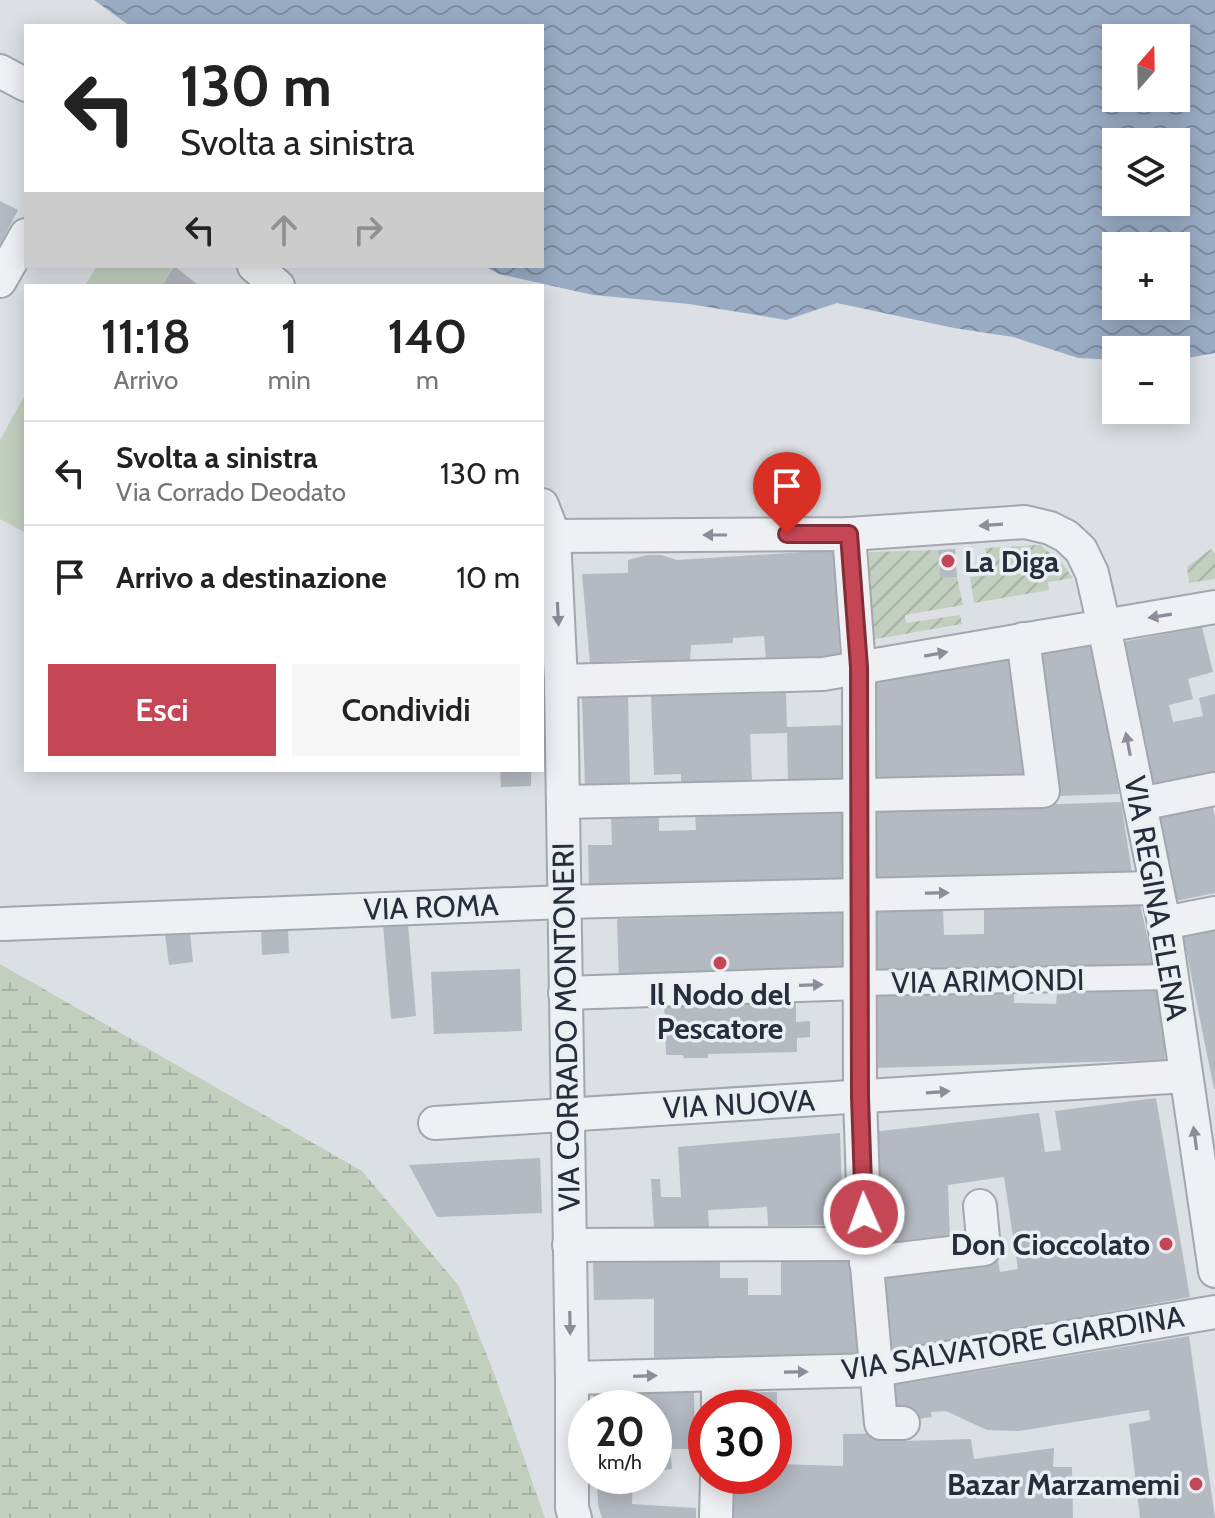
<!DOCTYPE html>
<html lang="it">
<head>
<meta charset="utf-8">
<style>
  body { margin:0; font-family:Cabin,sans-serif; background:#f6f6f6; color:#222; height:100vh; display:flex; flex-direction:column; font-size:30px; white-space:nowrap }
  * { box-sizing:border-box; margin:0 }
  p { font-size:26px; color:#767676 }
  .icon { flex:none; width:44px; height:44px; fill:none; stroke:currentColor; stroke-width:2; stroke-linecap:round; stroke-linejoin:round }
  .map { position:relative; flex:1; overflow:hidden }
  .panel { position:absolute; left:24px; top:284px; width:520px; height:488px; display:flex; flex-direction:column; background:#fff; border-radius:0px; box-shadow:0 4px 20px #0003 }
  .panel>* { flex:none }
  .guide { position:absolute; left:24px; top:24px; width:520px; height:244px; border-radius:0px; box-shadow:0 4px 20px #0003; background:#fff; color:#222; overflow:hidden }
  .needle { width:52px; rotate:20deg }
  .fabs { position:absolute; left:1102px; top:24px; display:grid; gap:16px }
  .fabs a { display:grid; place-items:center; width:88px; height:88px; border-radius:0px; background:#fff; box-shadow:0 4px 20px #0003; font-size:40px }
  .speed { position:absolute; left:568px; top:1390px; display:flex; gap:16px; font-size:40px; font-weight:700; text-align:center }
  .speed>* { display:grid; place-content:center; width:104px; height:104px; border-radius:50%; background:#fff; box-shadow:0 4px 20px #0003; line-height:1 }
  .speed small { font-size:20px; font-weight:400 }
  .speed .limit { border:12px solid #d22; background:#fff; color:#111 }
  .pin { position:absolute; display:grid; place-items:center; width:68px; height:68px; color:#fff; margin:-82px -34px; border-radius:50% 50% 50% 0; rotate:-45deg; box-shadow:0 0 8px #0007 }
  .pin .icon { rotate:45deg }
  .me { position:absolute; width:88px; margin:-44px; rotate:358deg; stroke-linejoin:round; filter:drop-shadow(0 0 6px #0008) }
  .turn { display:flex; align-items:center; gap:28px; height:168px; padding:0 24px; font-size:36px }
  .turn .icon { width:104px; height:104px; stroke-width:2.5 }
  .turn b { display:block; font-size:56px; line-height:68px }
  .lanes { display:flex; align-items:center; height:76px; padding:0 24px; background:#0003; justify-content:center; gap:40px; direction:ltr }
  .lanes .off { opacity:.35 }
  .eta { display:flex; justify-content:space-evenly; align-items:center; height:136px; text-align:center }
  .eta b { font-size:48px; font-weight:600; line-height:56px }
  .cta { display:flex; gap:16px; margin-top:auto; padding:16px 24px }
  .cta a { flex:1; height:92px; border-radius:0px; background:#c54655; color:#fff; font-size:32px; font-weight:600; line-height:92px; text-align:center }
  .cta a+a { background:#f6f6f6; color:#222 }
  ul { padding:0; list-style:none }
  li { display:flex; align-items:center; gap:24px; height:104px; padding:0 24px; border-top:2px solid #e0e0e0 }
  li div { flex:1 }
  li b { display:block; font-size:30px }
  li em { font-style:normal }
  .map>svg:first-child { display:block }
  .green { fill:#c2cfbe }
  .wetland { fill:url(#wetland-marsh) }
  .garden { fill:url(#garden-furrows) }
  .water { fill:url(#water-waves); fill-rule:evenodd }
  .building { fill:#b4b9c2 }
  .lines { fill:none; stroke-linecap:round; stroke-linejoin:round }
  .pedestrian-casing { stroke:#a2a7af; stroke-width:28 }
  .minor-casing { stroke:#a2a7af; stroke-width:36 }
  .pedestrian { stroke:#eff0f4; stroke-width:24 }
  .minor { stroke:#eff0f4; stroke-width:32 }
  .oneway { fill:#8b8e98 }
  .route-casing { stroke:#802e37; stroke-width:20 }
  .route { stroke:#c54655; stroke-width:14 }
  .poi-dot { fill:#c54655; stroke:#ebeef3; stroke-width:3 }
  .labels { text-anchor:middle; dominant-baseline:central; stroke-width:7; stroke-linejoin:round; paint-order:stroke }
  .poi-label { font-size:30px; font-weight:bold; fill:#272d3b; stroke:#ebeef3; text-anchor:end }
  .street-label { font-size:30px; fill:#272d3b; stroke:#ebeef3 }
</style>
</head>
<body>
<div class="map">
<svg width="1215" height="1518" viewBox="0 0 1215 1518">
  <defs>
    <pattern id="wetland-marsh" width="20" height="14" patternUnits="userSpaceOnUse" patternTransform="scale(2)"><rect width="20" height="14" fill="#c2cfbe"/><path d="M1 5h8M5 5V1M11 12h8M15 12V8" fill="none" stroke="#a7b2a4"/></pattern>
    <pattern id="garden-furrows" width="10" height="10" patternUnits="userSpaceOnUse" patternTransform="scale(2)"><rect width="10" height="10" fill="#c2cfbe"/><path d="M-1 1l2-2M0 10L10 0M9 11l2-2" fill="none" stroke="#a7b2a4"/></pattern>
    <pattern id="water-waves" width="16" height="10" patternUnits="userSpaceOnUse" patternTransform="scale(2)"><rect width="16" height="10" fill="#99acc4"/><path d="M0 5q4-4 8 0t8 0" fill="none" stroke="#7d8ca0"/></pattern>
  </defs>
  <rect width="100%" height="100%" fill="#dce0e5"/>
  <g class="green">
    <path d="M97 266H173L162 286H85Z"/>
    <path d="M26 393V533L0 519V440Z"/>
  </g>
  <path class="wetland" d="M0 964 362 1171 459 1286 494 1373 545 1518H0Z"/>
  <g class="garden">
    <path d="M1040 545 1060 561 1073 578 1048 582 1049 590 974 603 970 577 990 575 985 548Z"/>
    <path d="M1211 549 1215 554V579L1189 583 1187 567Z"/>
    <path d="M938 550 940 578 957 577 963 605 905 615 906 623 960 615 962 624 870 640 869 552Z"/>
  </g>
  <path class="water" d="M94 0H1215V353L1176 360V350H1116V360L1078 358 1013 337 954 328 837 303 786 320 689 304 593 295 499 274 484 266H542V26H130ZM1116 38H1176V98H1116ZM1116 142H1176V202H1116ZM1116 246H1176V306H1116Z"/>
  <g class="building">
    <path d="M0 201 18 210 0 245Z"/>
    <path d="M174 266 197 284 195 286H162Z"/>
    <path d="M955 549 957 577 940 578 938 550Z"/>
    <path d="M836 550 840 656 766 661 764 636 733 638V643L691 645 690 662 657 663 636 660 590 663 582 574 628 573V560L647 555H661L677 560Z"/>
    <path d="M1202 627 1213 672 1188 679 1193 699 1169 705 1173 722 1203 716 1199 698 1215 694V779L1153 791 1122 642Z"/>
    <path d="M1094 644 1119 794 1058 796 1040 654Z"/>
    <path d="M1012 657 1025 778 874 779 870 680Z"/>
    <path d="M786 693 787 727 845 725 847 778 788 780 787 733 750 734 752 781 681 783V774L654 775 651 696Z"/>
    <path d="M628 697 630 785 585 786 582 698Z"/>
    <path d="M500 770H531V786L501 787Z"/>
    <path d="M1211 799 1215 817V893L1176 901 1155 811Z"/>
    <path d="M1121 802 1132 873 877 881 874 810Z"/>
    <path d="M842 809 845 882 589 888 588 845H612L611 815 659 814V831L696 830 695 813Z"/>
    <path d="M1140 904 1155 970 877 974 876 911 943 909 944 935 984 934V908Z"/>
    <path d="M845 913 847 974 619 981 617 919Z"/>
    <path d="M408 924 416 1016 391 1019 383 925Z"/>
    <path d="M288 929 289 953 262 955 261 930Z"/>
    <path d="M1215 929V1089H1214L1183 935Z"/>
    <path d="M190 933 193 962 169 965 165 934Z"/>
    <path d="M520 969 522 1031 434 1034 431 972Z"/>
    <path d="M1161 991 1165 1060 875 1068 874 995 1014 993V1003L1056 1004 1057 993Z"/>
    <path d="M796 996V1022L810 1021V1037L797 1038V1052L708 1054V1058H684L683 1055H666L664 999Z"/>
    <path d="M1156 1098 1190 1297 889 1352 882 1279 998 1261 1000 1272 1018 1269 1004 1177 948 1185 950 1239 880 1243 872 1132 1039 1113 1045 1152 1061 1150 1055 1111Z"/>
    <path d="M840 1133 843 1225 768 1226 767 1207 708 1210 709 1228 654 1229 651 1179H660L661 1197H681L678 1147Z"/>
    <path d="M540 1158 542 1213 437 1217 409 1165Z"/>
    <path d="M720 1261V1278H748V1295H781V1261H851L862 1357 654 1359V1299L594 1300 593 1262Z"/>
    <path d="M1189 1336 1215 1518H1140L1129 1424 1150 1420 1149 1410 1019 1431 987 1430 946 1411 931 1412 932 1417 918 1419 917 1411 893 1414 889 1386Z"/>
    <path d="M694 1391 695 1449H670L672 1469 654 1471V1408H594L593 1393Z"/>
    <path d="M777 1392V1408H727V1393Z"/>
    <path d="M904 1433 905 1441 971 1439 974 1459 1054 1448 1053 1467H1072L1073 1518H727V1476H774V1464L843 1466V1434Z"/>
    <path d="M597 1476H633L632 1504 696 1508V1518H602L598 1505Z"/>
  </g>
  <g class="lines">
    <defs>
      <path id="pedestrian" d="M860 983 1172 977"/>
      <g id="minor">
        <path d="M0 71 26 85"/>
        <path d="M254 266 278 286"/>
        <path d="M0 281 26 235"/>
        <path d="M542 505 554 536 561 681 572 1378V1508L575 1518"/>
        <path d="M849 534 859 667 860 1097 865 1244 881 1423H903"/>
        <path d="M554 536 849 534 1025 522 1050 528 1066 536 1081 550 1092 573 1104 626 1164 923 1215 1271"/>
        <path d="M561 681 823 674 1215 607"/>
        <path d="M564 802 1043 791 1023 639"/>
        <path d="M1140 804 1215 789"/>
        <path d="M1164 923 1215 913"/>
        <path d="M3 924 564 902 1156 888"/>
        <path d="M565 993 860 983"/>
        <path d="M435 1123 1186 1076"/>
        <path d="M569 1245 865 1244"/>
        <path d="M866 1263 984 1249 980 1206"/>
        <path d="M572 1378 877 1370 1215 1312"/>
        <path d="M718 1408V1374"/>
        <path d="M716 1518 717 1476"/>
      </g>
    </defs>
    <use href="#pedestrian" class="pedestrian-casing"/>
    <use href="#minor" class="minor-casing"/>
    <use href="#pedestrian" class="pedestrian"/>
    <use href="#minor" class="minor"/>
  </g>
  <defs><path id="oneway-solid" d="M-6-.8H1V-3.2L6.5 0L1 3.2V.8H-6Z" transform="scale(2)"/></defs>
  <g class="oneway">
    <use href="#oneway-solid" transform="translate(991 525) rotate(176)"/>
    <use href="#oneway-solid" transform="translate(715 535) rotate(180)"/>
    <use href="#oneway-solid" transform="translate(558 614) rotate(87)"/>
    <use href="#oneway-solid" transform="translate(1160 616) rotate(171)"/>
    <use href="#oneway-solid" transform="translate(936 654) rotate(-10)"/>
    <use href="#oneway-solid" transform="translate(1128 744) rotate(-101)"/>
    <use href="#oneway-solid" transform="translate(937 893) rotate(-1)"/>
    <use href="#oneway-solid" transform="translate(811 985) rotate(-2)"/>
    <use href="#oneway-solid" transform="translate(938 1092) rotate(-4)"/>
    <use href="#oneway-solid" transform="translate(1195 1138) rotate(-98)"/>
    <use href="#oneway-solid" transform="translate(570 1323) rotate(89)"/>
    <use href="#oneway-solid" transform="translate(796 1372) rotate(-1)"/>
    <use href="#oneway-solid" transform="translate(645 1376) rotate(-2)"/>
  </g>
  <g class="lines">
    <defs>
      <path id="route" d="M787 534H849L859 667 860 1097 864 1214"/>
    </defs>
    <use href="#route" class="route-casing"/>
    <use href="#route" class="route"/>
  </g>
  <g class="poi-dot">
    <circle cx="948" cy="561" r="8"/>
    <circle cx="720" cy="963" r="8"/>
    <circle cx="1166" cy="1244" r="8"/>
    <circle cx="1196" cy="1484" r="8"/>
  </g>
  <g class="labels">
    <g class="poi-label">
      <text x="964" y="561" text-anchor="start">La Diga</text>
      <text x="720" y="994" text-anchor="middle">Il Nodo del<tspan x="720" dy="34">Pescatore</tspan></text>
      <text x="1150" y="1244">Don Cioccolato</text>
      <text x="1180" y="1484">Bazar Marzamemi</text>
    </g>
    <g class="street-label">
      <text transform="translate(1156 898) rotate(80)">VIA REGINA ELENA</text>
      <text transform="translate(431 907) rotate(-2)">VIA ROMA</text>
      <text transform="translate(988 981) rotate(-1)">VIA ARIMONDI</text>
      <text transform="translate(566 1027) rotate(-91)">VIA CORRADO MONTONERI</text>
      <text transform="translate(739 1104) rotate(-3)">VIA NUOVA</text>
      <text transform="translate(1013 1343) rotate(-9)">VIA SALVATORE GIARDINA</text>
    </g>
  </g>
</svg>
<div class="fabs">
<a><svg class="needle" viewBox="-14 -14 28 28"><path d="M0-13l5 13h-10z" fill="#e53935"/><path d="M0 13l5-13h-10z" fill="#767676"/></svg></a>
<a><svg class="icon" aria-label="layers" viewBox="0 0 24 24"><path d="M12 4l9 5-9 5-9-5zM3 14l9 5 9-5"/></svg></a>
<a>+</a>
<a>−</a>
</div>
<div class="speed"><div>20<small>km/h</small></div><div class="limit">30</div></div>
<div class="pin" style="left:787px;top:534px;background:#d93025"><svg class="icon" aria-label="arrive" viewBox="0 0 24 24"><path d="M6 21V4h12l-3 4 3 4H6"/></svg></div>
<svg class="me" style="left:864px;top:1214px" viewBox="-20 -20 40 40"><circle r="17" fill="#c54655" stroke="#fff" stroke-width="3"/><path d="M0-11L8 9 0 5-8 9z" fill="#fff"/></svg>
<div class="guide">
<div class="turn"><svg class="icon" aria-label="left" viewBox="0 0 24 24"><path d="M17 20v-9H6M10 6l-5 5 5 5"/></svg><div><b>130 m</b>Svolta a sinistra</div></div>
<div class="lanes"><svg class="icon" aria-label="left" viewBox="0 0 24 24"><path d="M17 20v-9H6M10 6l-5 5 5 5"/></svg><svg class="icon off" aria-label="ahead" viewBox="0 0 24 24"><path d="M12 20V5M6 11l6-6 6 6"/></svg><svg class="icon off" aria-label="right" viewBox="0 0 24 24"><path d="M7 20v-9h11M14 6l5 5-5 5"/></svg></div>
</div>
<section class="panel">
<div class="eta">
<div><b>11:18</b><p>Arrivo</p></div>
<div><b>1</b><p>min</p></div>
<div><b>140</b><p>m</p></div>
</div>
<ul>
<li><svg class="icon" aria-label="left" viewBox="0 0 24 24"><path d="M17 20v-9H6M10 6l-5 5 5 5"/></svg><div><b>Svolta a sinistra</b><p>Via Corrado Deodato</p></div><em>130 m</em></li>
<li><svg class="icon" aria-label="arrive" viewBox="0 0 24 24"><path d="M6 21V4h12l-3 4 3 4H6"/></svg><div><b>Arrivo a destinazione</b></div><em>10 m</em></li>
</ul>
<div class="cta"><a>Esci</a><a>Condividi</a></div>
</section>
</div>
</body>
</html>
